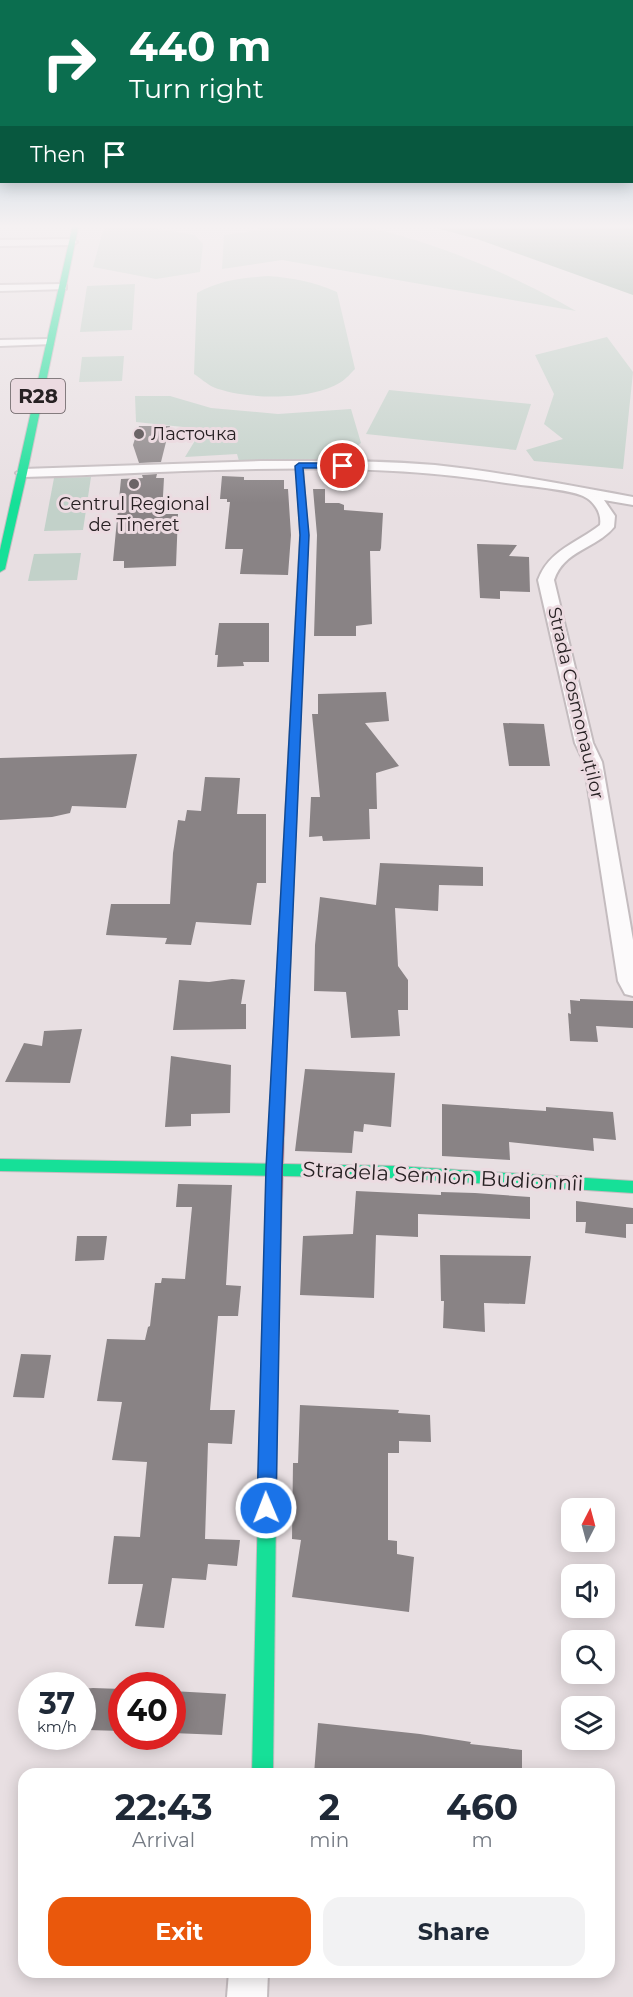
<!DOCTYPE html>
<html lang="en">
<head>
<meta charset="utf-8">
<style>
  body { margin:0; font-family:Montserrat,sans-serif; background:#f2f2f3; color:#1f2937; height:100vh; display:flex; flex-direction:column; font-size:22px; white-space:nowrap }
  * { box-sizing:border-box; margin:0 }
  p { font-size:20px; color:#747a83 }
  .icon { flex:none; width:33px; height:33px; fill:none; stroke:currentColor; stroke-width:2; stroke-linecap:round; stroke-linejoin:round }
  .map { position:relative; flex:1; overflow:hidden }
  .panel { position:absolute; left:18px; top:1768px; width:597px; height:210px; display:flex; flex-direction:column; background:#fff; border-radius:18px; box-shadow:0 3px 15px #0003 }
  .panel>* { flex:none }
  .banner { position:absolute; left:0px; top:0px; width:633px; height:183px; box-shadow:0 3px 15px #0003; background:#0b6e4f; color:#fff; overflow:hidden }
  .needle { width:39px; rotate:6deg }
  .tools { position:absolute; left:561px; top:1498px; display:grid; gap:12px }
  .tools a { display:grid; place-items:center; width:54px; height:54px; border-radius:12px; background:#fff; box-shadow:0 3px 15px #0003; font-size:30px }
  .speed { position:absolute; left:18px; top:1672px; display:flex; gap:12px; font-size:30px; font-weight:700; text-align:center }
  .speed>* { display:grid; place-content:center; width:78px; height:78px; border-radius:50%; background:#fff; box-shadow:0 3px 15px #0003; line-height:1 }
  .speed small { font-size:15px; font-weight:400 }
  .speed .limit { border:9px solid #d22; background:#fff; color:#111 }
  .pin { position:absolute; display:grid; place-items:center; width:51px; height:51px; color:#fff; margin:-26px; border:3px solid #fff; border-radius:50%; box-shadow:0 2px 6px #0007 }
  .me { position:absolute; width:66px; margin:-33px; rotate:359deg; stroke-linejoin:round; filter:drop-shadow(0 0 4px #0008) }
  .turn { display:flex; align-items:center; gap:21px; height:126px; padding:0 30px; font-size:27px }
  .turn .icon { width:78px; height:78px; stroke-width:2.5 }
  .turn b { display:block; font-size:42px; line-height:51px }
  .then { display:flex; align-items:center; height:57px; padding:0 30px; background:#0003; gap:12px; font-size:22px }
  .eta { display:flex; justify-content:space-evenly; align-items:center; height:102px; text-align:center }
  .eta b { font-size:36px; font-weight:700; line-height:42px }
  .button { display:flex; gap:12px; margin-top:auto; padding:12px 30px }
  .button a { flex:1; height:69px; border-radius:18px; background:#ea580c; color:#fff; font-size:24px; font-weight:700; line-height:69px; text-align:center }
  .button a+a { background:#f2f2f3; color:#1f2937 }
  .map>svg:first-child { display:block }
  .green { fill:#c2d1c9 }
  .water { fill:#99b2a5 }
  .building { fill:#898385 }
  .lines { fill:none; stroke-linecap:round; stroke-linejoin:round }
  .street-casing { stroke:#c4bcbf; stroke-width:4 }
  .fast-casing { stroke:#c4bcbf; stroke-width:2 }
  .jam-casing { stroke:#c4bcbf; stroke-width:2 }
  .street { fill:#fcfafb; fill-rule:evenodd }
  .fast { fill:#16e098; fill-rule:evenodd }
  .jam { fill:#f24e42; fill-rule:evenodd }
  .route { fill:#1a73e8; stroke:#114b97; stroke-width:1.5 }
  .poi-dot { fill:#6b6466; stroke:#ecdbe1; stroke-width:2 }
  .labels { text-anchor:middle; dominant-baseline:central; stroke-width:6; stroke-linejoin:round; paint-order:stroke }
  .far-poi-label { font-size:18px; fill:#272123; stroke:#ecdbe1; text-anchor:start }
  .far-street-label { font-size:18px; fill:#272123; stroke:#ecdbe1 }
  .shield { fill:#ecdbe1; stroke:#62595c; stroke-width:1.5 }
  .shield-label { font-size:20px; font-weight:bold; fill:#272123 }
  .street-label { font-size:21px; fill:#272123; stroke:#ecdbe1 }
</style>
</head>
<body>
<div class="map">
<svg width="633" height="1997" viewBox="0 0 633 1997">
  <rect width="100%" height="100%" fill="#e8dfe2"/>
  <g class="green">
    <path d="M109 224H159L158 229 195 235 203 244 200 272 156 279 93 267 102 234Z"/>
    <path d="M253 224C282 224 321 220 349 224 420 235 515 275 576 311L282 260 222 269 224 235 261 230Z"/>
    <path d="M268 276C294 278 314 282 337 292L355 369C351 373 346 379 341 382 312 401 245 400 213 387 207 384 200 378 194 374L197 293C220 280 242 278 268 276Z"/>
    <path d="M135 284 132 330 80 332 87 286Z"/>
    <path d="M607 337 633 372 623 469 534 461 526 450 563 439 544 424 554 394 535 355Z"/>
    <path d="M124 356 122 381 79 382 82 357Z"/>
    <path d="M389 390 531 404 516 450 366 434Z"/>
    <path d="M135 396H170L211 408 278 414 351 409 361 443 339 460 239 461 237 454 185 457 202 429 136 422Z"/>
    <path d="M91 477 83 530 44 531 54 478Z"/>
    <path d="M81 553 77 580 28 581 34 554Z"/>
  </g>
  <path class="water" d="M421 224H633V295L477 239Z"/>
  <g class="building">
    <path d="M139 426H170L161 462 139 463 133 445Z"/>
    <path d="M157 474 156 478H164L162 514H178L176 566 124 568V561H113L121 479 143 478 142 475Z"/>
    <path d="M222 476 244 477V480H284V489H288L291 535 288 575 240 574 243 549H225L230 502H227V499H220Z"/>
    <path d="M313 489H325V503H339L344 505V510L383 513 381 548 380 551H370L372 624 356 626V636H314L317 535Z"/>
    <path d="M477 544 517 545 509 556 529 557 530 592 500 591V599L480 598Z"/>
    <path d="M219 623H269V662H243L244 666 217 667 218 655H215Z"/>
    <path d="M386 692 389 721 365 723 399 766 376 773 377 809H369L370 839 323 841 322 836 309 837 311 797H320L312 714H318V694Z"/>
    <path d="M503 723 544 724 550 766H509Z"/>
    <path d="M137 754 126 808 72 806 70 813 52 817 0 820V758Z"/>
    <path d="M205 777 240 778 237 814H266V883H257L251 925 196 922 191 945 165 944 167 938 106 935 111 904H170L173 853 178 820 185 821 187 810 201 811Z"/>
    <path d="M380 863 483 867V886L439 885 438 911 395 908 398 966 408 980V1010H398L400 1036 351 1038 346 992 314 991 315 945 320 897 376 905Z"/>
    <path d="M232 979 245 980 241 1004H246V1029L173 1030 179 980 209 982Z"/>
    <path d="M580 999 633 1001V1028L596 1026 598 1042 570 1041 568 1013 571 1014 570 1000 580 1001Z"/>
    <path d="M82 1029 70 1083 5 1082 24 1043 42 1046 44 1031Z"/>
    <path d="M171 1056 231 1065 230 1113 191 1114V1126L165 1127Z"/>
    <path d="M305 1069 395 1073 391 1127 364 1124 363 1132 354 1131 352 1153 295 1151Z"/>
    <path d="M442 1104 546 1111V1107L613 1112 616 1140 593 1138 594 1151 509 1142 510 1160 442 1156Z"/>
    <path d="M178 1184 232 1185 226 1285 241 1286 238 1316H218L210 1410H235L232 1444 208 1443 205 1539 240 1540 237 1566 208 1564 206 1580 172 1578 164 1628 135 1626 143 1584H108L114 1536 140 1537 147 1462 112 1460 122 1402 97 1401 107 1339 145 1340 148 1327 150 1326 155 1283H161L162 1278 185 1279 192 1207H176Z"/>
    <path d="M356 1191 441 1195V1192L475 1193 530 1197V1219L418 1214V1237L376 1235 374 1298 300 1295 303 1236 353 1234Z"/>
    <path d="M576 1201 633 1208V1224H626V1238L585 1233 586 1222H576Z"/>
    <path d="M77 1236H107L104 1260 75 1261Z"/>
    <path d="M440 1255 531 1256 525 1304 484 1303 485 1332 443 1328 444 1301H441Z"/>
    <path d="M21 1354 51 1355 44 1398 13 1397Z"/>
    <path d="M300 1405 399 1410 398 1413 430 1415 431 1442 399 1441V1453H388V1540L397 1541V1554L414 1557 409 1612 292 1597 301 1540 292 1539 293 1463H298Z"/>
    <path d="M93 1688 122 1689V1731L87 1730 88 1721H82V1689Z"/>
    <path d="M172 1691 226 1694 222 1735 172 1733Z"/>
    <path d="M318 1723 420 1734 471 1742 470 1744 522 1750V1774H314Z"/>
  </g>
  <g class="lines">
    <defs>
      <g id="street">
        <path d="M0 240 72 239 77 242 72 245 0 246Z"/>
        <path d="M62 284 66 285V289L0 291V285Z"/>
        <path d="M49 339 53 340V344L0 346V340Z"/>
        <path d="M261 461C319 461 377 460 435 465 501 472 567 485 633 497V505L604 500 615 516 614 527C596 549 564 550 554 580L593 743 602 762 633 940V996L625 994 618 981 584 762 575 743 538 580C549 550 577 543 600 525 602 513 594 501 583 496 568 489 524 486 506 483 346 457 184 473 23 477L16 473 23 469Z"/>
        <path d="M229 1972H268L267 1997H227Z"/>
      </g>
      <g id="fast">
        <path d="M73 224H79L27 473 5 569 0 572V550Z"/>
        <path d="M296 464 303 466 308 535 287 1043 285 1047H275L273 1043 300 535Z"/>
        <path d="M0 1159 396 1166 633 1181V1193L396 1178 0 1171Z"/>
        <path d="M270 1320 276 1323 278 1328 273 1774H252L262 1328 264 1323Z"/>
      </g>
      <path id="jam" d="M280 1038 285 1039 287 1043 278 1328 276 1333 270 1336 264 1333 262 1328 273 1043 275 1039Z"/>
    </defs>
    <use href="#street" class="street-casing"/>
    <use href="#fast" class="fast-casing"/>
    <use href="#jam" class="jam-casing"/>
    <use href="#street" class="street"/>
    <use href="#fast" class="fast"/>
    <use href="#jam" class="jam"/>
  </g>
  <linearGradient id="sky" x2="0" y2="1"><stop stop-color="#88b3cd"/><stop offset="0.45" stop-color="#f5f1f2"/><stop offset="1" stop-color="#f5f1f2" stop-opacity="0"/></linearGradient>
  <rect width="633" height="503" fill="url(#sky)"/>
  <path class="route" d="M299 463H343L347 466 343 468H303L309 535 282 1168 276 1508 273 1515 266 1518 259 1515 257 1508 266 1168 300 535 295 466Z"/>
  <g class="poi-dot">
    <circle cx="139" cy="434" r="6"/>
    <circle cx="134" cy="484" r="6"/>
  </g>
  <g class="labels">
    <g class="far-poi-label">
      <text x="151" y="434">Ласточка</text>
      <text x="134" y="504" text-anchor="middle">Centrul Regional<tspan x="134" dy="21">de Tineret</tspan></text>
    </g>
    <g class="far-street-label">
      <text transform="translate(576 703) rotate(77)">Strada Cosmonauților</text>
    </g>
    <rect class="shield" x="11" y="379" width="54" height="34" rx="4.5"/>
    <g class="shield-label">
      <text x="38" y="396">R28</text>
    </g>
    <g class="street-label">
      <text transform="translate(443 1176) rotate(3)">Stradela Semion Budionnîi</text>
    </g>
  </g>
</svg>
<div class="tools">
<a><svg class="needle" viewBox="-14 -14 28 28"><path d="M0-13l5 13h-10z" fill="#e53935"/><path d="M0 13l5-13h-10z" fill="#747a83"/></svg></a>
<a><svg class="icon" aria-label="sound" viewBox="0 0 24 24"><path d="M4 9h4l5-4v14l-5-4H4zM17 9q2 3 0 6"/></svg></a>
<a><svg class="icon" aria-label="search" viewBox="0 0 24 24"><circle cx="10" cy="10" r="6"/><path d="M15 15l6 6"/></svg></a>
<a><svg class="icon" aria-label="layers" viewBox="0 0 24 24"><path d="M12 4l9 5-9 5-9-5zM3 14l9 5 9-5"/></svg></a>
</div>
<div class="speed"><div>37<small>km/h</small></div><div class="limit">40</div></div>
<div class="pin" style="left:343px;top:466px;background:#d93025"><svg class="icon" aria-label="arrive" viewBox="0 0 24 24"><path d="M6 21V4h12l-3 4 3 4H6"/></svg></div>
<svg class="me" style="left:266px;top:1508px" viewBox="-20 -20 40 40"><circle r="17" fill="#1a73e8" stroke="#fff" stroke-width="3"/><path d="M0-11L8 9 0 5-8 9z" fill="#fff"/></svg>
<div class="banner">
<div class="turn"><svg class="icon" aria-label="right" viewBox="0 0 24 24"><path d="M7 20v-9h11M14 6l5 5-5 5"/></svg><div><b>440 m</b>Turn right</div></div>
<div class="then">Then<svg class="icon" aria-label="arrive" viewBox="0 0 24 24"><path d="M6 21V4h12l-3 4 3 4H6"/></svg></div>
</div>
<section class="panel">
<div class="eta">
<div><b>22:43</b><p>Arrival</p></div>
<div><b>2</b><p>min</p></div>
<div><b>460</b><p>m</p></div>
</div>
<div class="button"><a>Exit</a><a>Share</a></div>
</section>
</div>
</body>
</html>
